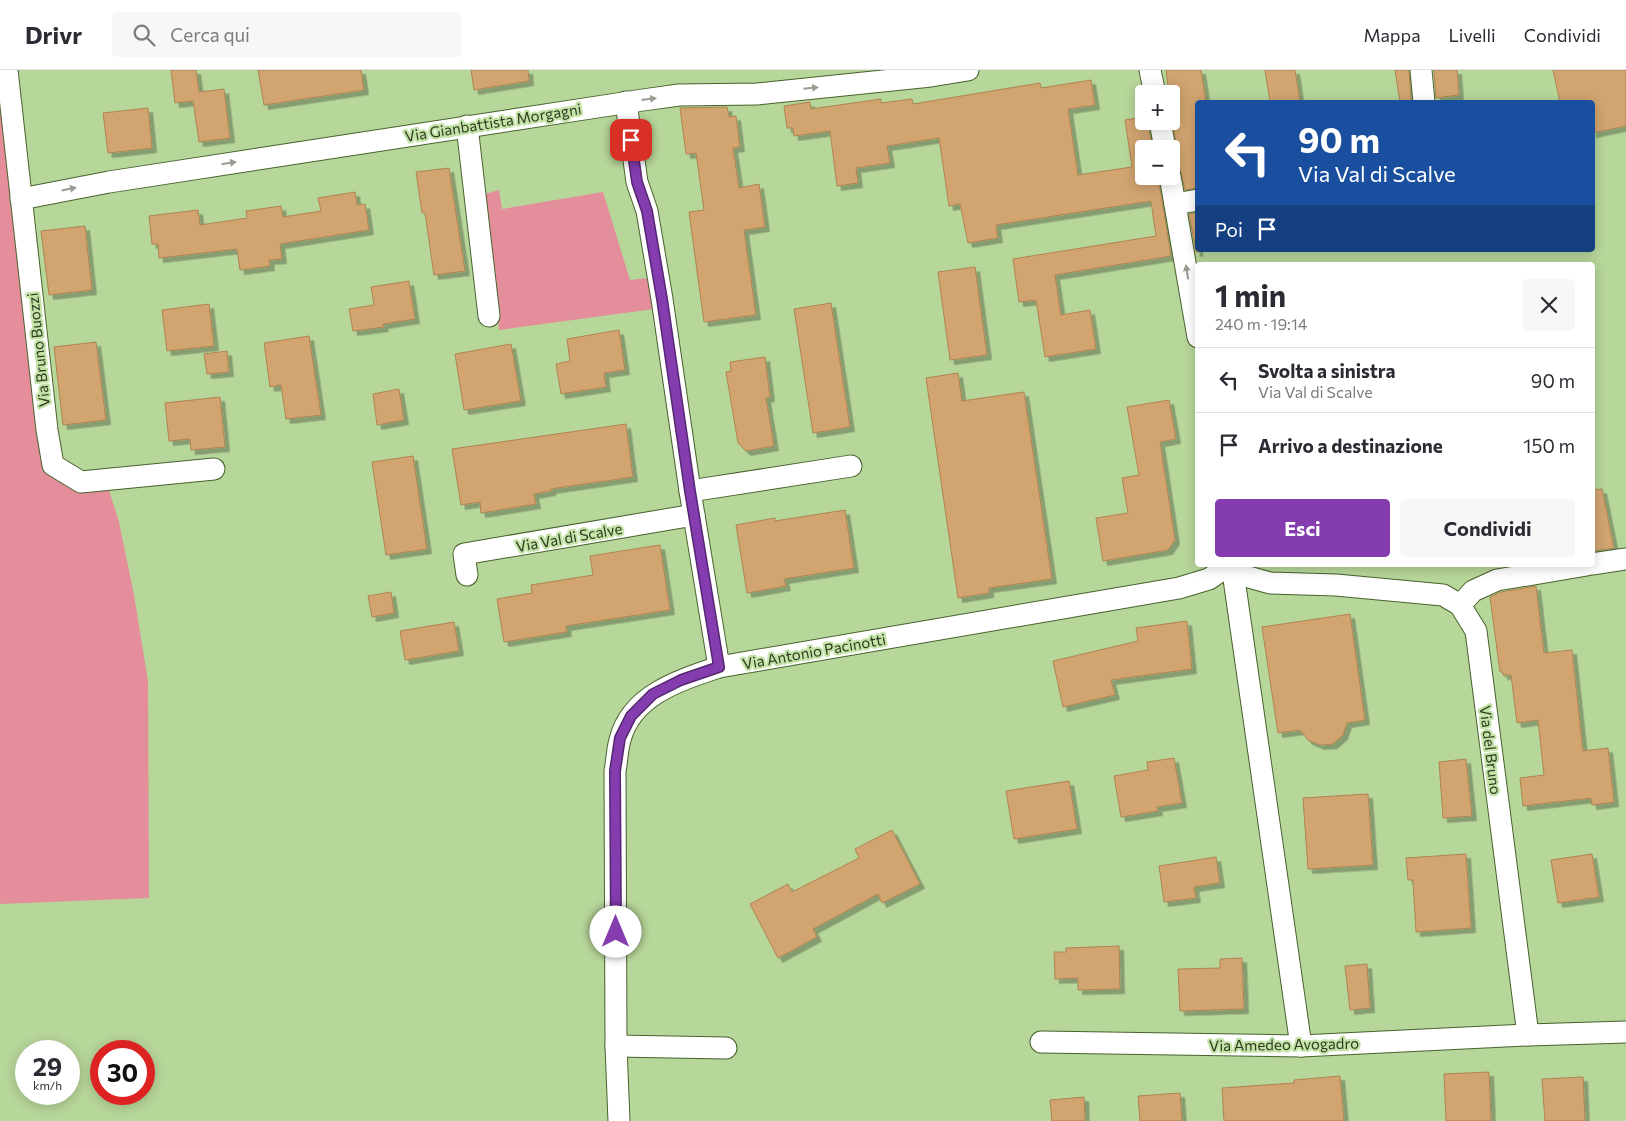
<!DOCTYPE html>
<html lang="it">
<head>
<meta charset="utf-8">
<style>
  body { margin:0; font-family:Commissioner,sans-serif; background:#f7f7f7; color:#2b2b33; height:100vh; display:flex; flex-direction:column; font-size:19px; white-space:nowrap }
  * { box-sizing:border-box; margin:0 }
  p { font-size:16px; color:#7c7c81 }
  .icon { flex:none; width:28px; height:28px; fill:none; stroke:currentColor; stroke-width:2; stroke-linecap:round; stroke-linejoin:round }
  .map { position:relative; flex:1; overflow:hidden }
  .side { position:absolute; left:1195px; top:192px; width:400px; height:305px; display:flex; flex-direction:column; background:#fff; border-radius:5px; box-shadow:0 2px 12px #0003 }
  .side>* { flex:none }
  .banner { position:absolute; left:1195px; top:30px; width:400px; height:152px; border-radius:5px; box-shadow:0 2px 12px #0003; background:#1a4fa0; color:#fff; overflow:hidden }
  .fabs { position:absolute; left:1135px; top:15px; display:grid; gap:10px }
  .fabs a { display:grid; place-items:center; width:45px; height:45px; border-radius:5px; background:#fff; box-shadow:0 2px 12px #0003; font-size:25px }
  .speed { position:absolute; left:15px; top:970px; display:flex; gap:10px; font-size:25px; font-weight:700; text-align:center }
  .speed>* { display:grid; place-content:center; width:65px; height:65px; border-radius:50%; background:#fff; box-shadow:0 2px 12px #0003; line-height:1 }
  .speed small { font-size:12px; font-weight:400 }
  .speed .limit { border:8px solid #d22; background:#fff; color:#111 }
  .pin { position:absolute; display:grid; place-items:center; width:42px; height:42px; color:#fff; margin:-21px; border-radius:10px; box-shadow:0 2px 8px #0006 }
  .me { position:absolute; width:55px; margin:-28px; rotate:0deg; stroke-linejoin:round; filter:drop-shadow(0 0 4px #0008) }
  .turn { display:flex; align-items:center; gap:18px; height:105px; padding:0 20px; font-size:22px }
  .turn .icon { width:65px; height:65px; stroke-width:2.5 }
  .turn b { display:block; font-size:35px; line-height:42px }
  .then { display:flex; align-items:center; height:48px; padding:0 20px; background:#0003; gap:10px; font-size:19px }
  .round { display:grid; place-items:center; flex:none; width:52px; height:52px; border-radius:5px; background:#f7f7f7 }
  .head { display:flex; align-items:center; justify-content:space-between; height:85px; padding:0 20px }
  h1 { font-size:30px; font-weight:700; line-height:38px }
  .primary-button { display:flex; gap:10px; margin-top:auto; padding:10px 20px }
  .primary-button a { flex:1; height:58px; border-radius:5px; background:#843caf; color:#fff; font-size:20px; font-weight:700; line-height:58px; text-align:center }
  .primary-button a+a { background:#f7f7f7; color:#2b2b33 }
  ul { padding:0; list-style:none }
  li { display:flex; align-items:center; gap:15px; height:65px; padding:0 20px; border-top:1px solid #e1e1e2 }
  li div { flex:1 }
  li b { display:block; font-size:19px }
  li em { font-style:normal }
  header { display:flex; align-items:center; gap:30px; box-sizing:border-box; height:70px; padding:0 25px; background:#fff; border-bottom:1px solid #e1e1e2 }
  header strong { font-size:24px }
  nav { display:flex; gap:28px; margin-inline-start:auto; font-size:18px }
  .search { width:350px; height:45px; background:#f7f7f7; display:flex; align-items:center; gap:12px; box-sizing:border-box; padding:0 18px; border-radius:5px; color:#7c7c81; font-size:19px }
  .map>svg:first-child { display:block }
  .green { fill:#e58e9b }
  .building { fill:#d1a470; stroke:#af8451; filter:url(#shadow) }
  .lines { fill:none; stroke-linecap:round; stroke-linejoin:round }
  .street-casing { stroke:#48622c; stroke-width:23 }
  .street { stroke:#fff; stroke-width:21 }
  .oneway { fill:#969c90 }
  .route-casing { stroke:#562772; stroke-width:12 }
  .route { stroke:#843caf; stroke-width:9 }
  .labels { text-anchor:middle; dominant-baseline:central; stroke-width:4.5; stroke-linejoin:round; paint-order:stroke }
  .street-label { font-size:15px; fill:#2e3a22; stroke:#c4e3a7 }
</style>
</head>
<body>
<header>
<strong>Drivr</strong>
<div class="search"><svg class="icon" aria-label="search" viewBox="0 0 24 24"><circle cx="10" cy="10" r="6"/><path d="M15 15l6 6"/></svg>Cerca qui</div>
<nav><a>Mappa</a><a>Livelli</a><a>Condividi</a></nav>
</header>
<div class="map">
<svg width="1626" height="1051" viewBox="0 0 1626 1051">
  <defs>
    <filter id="shadow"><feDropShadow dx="4.5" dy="4.5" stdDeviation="0" flood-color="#0004"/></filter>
  </defs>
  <rect width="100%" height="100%" fill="#b7d69a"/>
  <g class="green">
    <path d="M0 18 49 402 108 417 119 452 134 525 148 611 149 828 0 834Z"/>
    <path d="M499 120 502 139 603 122 630 210 648 208 654 239 499 260 485 124Z"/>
  </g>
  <g class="building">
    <path d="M171 0H196L199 22 224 19 230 68 199 72 193 31 175 33Z"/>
    <path d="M258 0H361L364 20 264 35Z"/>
    <path d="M471 0H528L529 11 474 20Z"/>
    <path d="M1166 0H1201L1206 32H1198V118L1185 120 1180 98 1171 94V89L1177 83V77L1171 46V24H1169Z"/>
    <path d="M1265 0H1295L1300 32H1270Z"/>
    <path d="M1395 0H1409L1411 31 1400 32Z"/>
    <path d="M1434 0H1457L1459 25 1436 28Z"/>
    <path d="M1553 0H1626V56L1592 63V32H1560Z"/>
    <path d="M1091 10 1095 35 1068 39 1078 105 1132 97 1125 50 1144 47V51H1148L1152 79H1144V106H1158L1171 186 1055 205 1061 245 1090 240 1096 279 1045 287 1036 230 1019 232 1013 189 1156 166 1151 131 996 155 998 168 968 173 960 134 949 136 939 68 887 76 890 93 856 98 858 113 837 116 830 61 794 66 793 58H787L784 36 810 32 811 39 881 29V33L912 29 913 34 1040 13 1041 18Z"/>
    <path d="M727 37 729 47 736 46 740 77 733 78 739 118 759 114 765 157 744 160 756 245 704 252 689 142 704 140 696 83 686 84 680 38Z"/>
    <path d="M148 38 152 78 108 83 103 43Z"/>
    <path d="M449 98 465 201 434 205 425 143H422L416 102Z"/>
    <path d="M355 122 357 135 365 134 369 160 280 174 282 189 269 190 270 196 240 200 237 179 159 188 158 174H152L149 146 198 140 200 155 247 148 246 141 281 136 283 147 321 141 318 128Z"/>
    <path d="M1198 143V182H1196L1189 144Z"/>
    <path d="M85 156 92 220 49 225 41 161Z"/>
    <path d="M975 197 987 285 950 290 938 202Z"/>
    <path d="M409 211 415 249 383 254 384 257 353 261 349 239 374 235 371 217Z"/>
    <path d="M831 233 850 357 813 363 794 239Z"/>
    <path d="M209 234 214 276 167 281 162 240Z"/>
    <path d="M619 260 625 300 604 303 606 317 561 324 556 294 570 291 567 269Z"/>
    <path d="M309 266 321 345 286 349 281 315 270 317 264 273Z"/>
    <path d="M96 272 106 350 63 355 54 277Z"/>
    <path d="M511 274 521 331 464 340 455 284Z"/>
    <path d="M227 281 229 302 207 304 204 284Z"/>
    <path d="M765 287 770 327 766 328 774 376 746 381 738 373 726 302 731 301 730 292Z"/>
    <path d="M958 303 962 331 1024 322 1052 509 989 518V523L958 528 926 308Z"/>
    <path d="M399 319 404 350 377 355 373 324Z"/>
    <path d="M220 327 225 377 191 380 190 369 169 371 165 333Z"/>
    <path d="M1169 330 1176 369 1160 372 1175 470 1168 480 1103 491 1096 448 1128 443 1122 408 1139 405 1127 337Z"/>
    <path d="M626 354 633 407 551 419V421L534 424 536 434 481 443 480 432 461 435 452 379Z"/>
    <path d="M413 386 427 479 386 485 372 392Z"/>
    <path d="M1602 419 1614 478 1592 481V420Z"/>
    <path d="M845 440 854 498 784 509 786 516 747 523 736 455 775 448V451Z"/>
    <path d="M660 475 670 540 566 556 567 562 504 572 497 529 532 523 531 515 593 505 590 486Z"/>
    <path d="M1536 516 1544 583 1572 580 1583 681 1608 678 1614 732 1592 735 1591 728 1523 736 1520 708 1544 705 1538 650 1517 653 1511 605H1503V602H1500L1490 527 1501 522Z"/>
    <path d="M391 522 394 543 372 547 368 526Z"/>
    <path d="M1350 544 1365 650 1347 653 1343 665 1333 674 1320 675 1308 670 1300 660 1278 663 1262 557Z"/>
    <path d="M1187 551 1192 599 1111 610 1115 625 1063 637 1053 591 1138 571 1136 558Z"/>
    <path d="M454 552 459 581 405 590 400 561Z"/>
    <path d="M1174 688 1182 733 1157 737 1158 741 1121 747 1114 706 1148 700 1147 692Z"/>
    <path d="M1466 689 1472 746 1443 748 1439 692Z"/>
    <path d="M1069 711 1077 759 1014 769 1006 721Z"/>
    <path d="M1368 724 1373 795 1308 799 1303 728Z"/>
    <path d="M892 760 920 814 882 833 878 824 813 859 817 867 778 888 750 834 788 814 792 822 859 788 855 779Z"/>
    <path d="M1466 784 1471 858 1416 862 1413 810H1408L1406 788Z"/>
    <path d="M1592 784 1599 827 1558 833 1551 790Z"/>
    <path d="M1216 787 1220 813 1194 817 1196 828 1164 832 1159 796Z"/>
    <path d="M1119 876 1120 919 1078 920V908L1055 909 1054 882H1066V878Z"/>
    <path d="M1242 888 1244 939 1180 941 1178 899 1220 898V889Z"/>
    <path d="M1367 894 1370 938 1350 940 1345 896Z"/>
    <path d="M1489 1002 1491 1051H1446L1444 1004Z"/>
    <path d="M1340 1006 1344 1051H1224L1222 1018 1294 1013V1010Z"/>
    <path d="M1583 1007 1585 1051H1545L1542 1009Z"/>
    <path d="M1180 1023 1182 1051H1140L1138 1026Z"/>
    <path d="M1084 1027 1085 1051H1052L1050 1030Z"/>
  </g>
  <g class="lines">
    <defs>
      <g id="street">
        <path d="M7 0 47 360 53 395 81 412 214 399"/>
        <path d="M1150 0 1155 24"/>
        <path d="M1421 0 1424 32"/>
        <path d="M626 32 637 112 647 141 662 229 690 421 719 597"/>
        <path d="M1160 51 1165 79"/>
        <path d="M467 56 489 246"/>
        <path d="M1170 106 1198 267"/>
        <path d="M21 129 109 112 643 30 679 25 757 24 931 6 968 0"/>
        <path d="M1175 134 1198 130"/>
        <path d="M690 421 851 396"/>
        <path d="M1592 494 1626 489"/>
        <path d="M1232 495 1301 976"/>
        <path d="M1234 495 1245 506 1270 513 1336 515 1443 525 1460 535 1476 561 1528 965 1626 962"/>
        <path d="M467 505 464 484 694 445"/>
        <path d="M1460 535 1473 521 1497 510 1587 495"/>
        <path d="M1041 972 1301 976 1528 965"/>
        <path d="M616 976 726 978"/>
        <path d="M619 1051 616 976 615 701C617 691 617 680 620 670 631 625 680 610 719 597L1179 518 1209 509 1229 495"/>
      </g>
    </defs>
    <use href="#street" class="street-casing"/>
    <use href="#street" class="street"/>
  </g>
  <defs><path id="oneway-solid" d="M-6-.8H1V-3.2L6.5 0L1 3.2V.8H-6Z" transform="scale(1.25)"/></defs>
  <g class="oneway">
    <use href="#oneway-solid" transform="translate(811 18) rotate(-6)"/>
    <use href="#oneway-solid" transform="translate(649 29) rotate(-7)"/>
    <use href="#oneway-solid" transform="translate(229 93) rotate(-9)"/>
    <use href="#oneway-solid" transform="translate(69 119) rotate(-11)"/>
    <use href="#oneway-solid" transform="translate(1187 202) rotate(-99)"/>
  </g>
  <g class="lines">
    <defs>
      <path id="route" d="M616 862 615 701 620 668 631 646 653 624 681 610 719 597 690 421 662 229 647 141 637 112 631 70"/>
    </defs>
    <use href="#route" class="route-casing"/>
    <use href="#route" class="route"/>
  </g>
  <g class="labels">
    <g class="street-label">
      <text transform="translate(493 52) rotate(-9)">Via Gianbattista Morgagni</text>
      <text transform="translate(38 280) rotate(-96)">Via Bruno Buozzi</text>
      <text transform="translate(569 467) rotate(-10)">Via Val di Scalve</text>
      <text transform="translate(814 581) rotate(-10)">Via Antonio Pacinotti</text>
      <text transform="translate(1491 680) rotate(83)">Via del Bruno</text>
      <text transform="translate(1284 974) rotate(-1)">Via Amedeo Avogadro</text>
    </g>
  </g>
</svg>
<div class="fabs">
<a>+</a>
<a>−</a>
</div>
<div class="speed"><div>29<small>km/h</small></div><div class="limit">30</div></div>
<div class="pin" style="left:631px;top:70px;background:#d93025"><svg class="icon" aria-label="arrive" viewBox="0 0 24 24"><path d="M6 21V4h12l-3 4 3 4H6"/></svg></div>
<svg class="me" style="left:616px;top:862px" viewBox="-20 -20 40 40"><circle r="19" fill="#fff"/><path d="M0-13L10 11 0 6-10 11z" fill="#843caf"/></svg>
<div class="banner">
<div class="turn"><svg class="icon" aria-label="left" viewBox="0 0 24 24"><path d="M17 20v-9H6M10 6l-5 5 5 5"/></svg><div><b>90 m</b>Via Val di Scalve</div></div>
<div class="then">Poi<svg class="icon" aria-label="arrive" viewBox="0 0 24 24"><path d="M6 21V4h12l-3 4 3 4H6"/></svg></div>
</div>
<section class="side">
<div class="head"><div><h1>1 min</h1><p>240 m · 19:14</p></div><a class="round"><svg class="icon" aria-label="close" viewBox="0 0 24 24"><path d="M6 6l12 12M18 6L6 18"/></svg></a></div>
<ul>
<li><svg class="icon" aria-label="left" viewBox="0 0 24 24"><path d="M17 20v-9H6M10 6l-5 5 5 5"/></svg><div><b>Svolta a sinistra</b><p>Via Val di Scalve</p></div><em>90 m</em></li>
<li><svg class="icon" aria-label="arrive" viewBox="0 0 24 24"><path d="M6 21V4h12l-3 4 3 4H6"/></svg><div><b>Arrivo a destinazione</b></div><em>150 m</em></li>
</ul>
<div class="primary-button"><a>Esci</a><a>Condividi</a></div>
</section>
</div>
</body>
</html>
